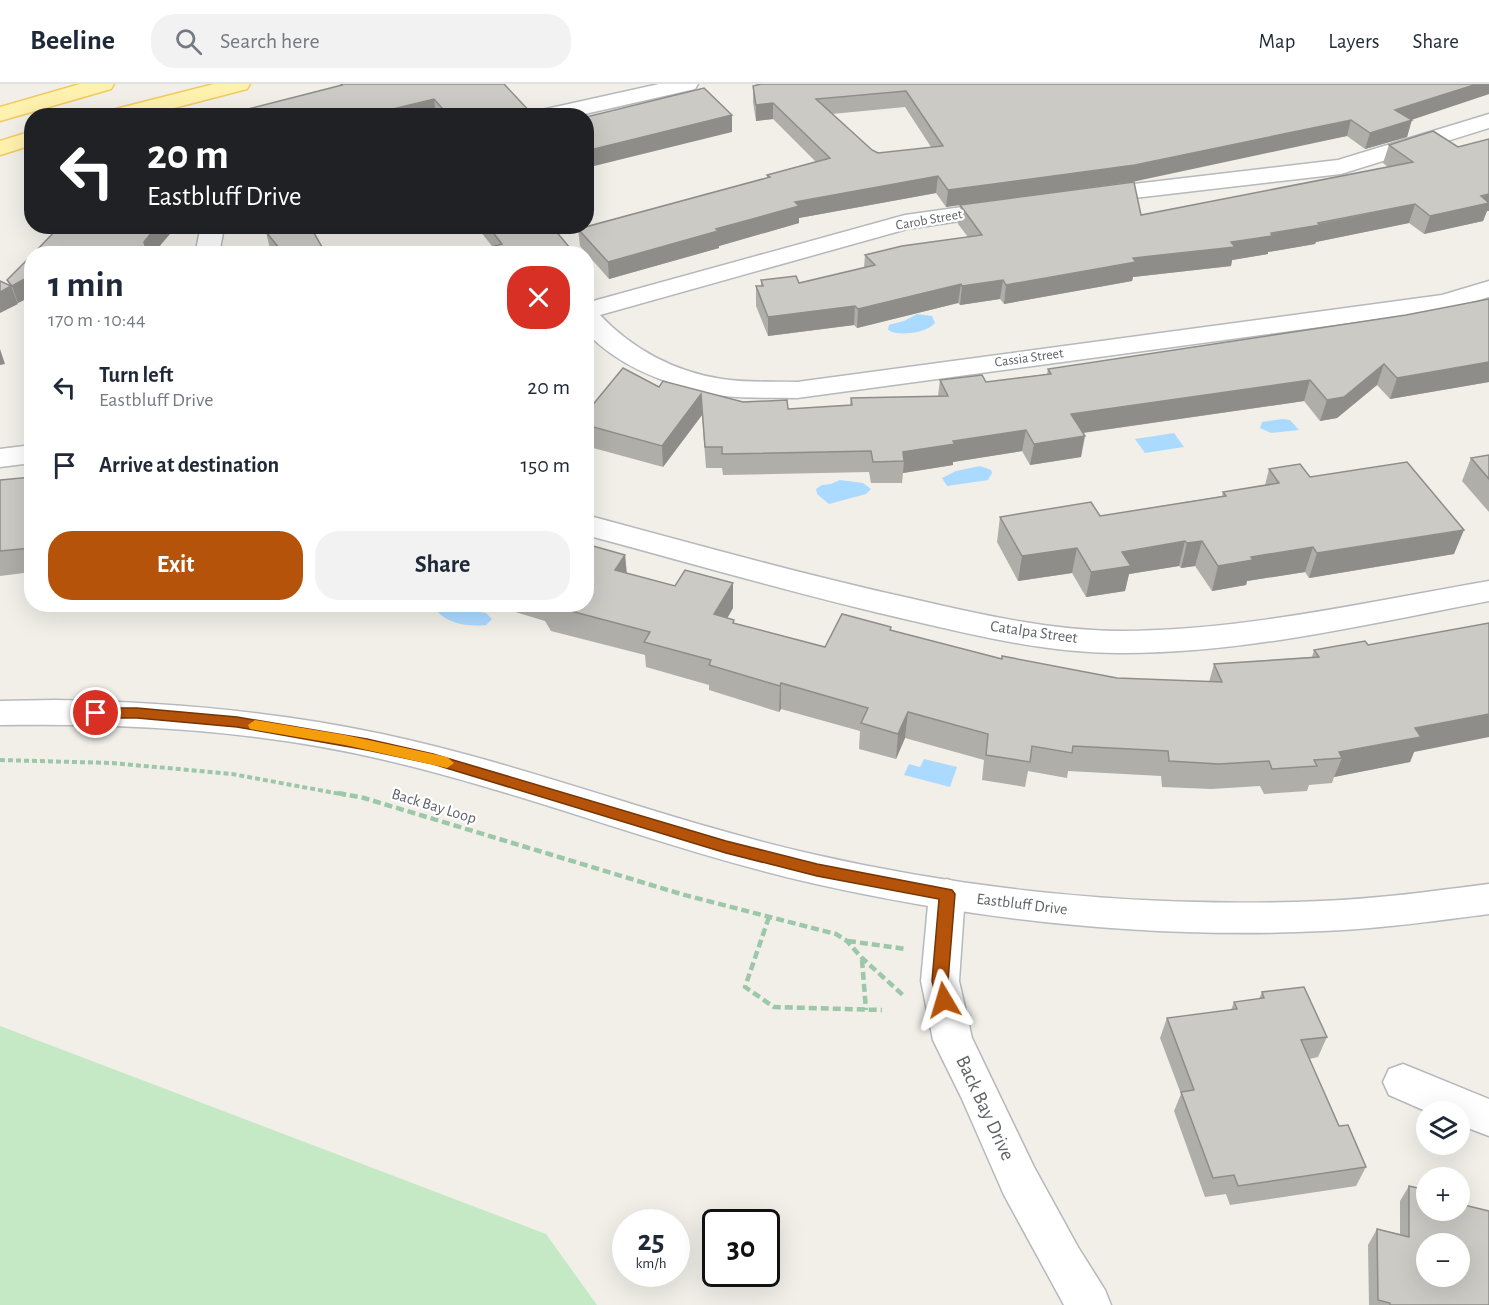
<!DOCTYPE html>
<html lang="en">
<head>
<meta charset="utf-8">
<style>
  body { margin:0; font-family:"Alegreya Sans",sans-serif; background:#f2f2f3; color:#1f2937; height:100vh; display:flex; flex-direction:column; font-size:22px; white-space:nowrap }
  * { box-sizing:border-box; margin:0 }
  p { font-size:20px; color:#747a83 }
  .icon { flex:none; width:33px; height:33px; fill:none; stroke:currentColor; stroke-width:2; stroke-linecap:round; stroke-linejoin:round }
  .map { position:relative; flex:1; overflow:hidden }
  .panel { position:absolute; left:24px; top:162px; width:570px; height:366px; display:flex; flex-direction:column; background:#fff; border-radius:24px; box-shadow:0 6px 24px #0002 }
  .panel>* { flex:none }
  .top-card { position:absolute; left:24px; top:24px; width:570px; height:126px; border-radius:24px; box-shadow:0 6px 24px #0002; background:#202124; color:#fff; overflow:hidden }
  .fabs { position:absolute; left:1416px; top:1017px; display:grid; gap:12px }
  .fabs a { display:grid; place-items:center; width:54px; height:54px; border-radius:50%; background:#fff; box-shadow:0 6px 24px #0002; font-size:30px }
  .speed { position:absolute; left:612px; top:1125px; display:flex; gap:12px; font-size:30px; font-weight:700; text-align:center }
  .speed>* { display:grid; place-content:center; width:78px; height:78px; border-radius:50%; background:#fff; box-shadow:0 6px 24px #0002; line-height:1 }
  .speed small { font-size:15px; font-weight:400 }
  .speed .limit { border:3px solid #111; border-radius:9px; background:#fff; color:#111 }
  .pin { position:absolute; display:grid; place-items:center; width:51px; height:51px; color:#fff; margin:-26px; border:3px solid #fff; border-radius:50%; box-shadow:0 2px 6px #0007 }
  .me { position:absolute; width:66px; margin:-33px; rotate:353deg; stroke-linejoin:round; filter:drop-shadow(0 0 4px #0008) }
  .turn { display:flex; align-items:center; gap:21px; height:126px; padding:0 24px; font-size:27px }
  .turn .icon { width:78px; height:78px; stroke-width:2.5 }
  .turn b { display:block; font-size:42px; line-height:51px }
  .round { display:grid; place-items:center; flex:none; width:63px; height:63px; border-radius:24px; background:#f2f2f3 }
  .summary { display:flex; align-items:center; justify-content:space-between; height:102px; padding:0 24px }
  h1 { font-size:36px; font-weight:700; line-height:45px }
  .primary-button { display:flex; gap:12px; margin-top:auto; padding:12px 24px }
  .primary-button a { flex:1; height:69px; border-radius:24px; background:#b45309; color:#fff; font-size:24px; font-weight:700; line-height:69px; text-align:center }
  .primary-button a+a { background:#f2f2f3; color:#1f2937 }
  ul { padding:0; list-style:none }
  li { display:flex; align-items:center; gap:18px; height:78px; padding:0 24px }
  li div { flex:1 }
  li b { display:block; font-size:22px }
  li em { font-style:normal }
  header { display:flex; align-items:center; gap:36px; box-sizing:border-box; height:84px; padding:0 30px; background:#fff; border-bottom:2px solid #e0e1e3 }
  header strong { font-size:28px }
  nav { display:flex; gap:33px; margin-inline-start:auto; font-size:21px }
  .search { width:420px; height:54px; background:#f2f2f3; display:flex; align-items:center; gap:15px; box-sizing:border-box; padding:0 21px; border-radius:24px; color:#747a83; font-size:22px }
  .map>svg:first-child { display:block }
  .green { fill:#c5e8c5 }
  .water { fill:#aadaff }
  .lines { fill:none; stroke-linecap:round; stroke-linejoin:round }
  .minor-casing { stroke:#b5b8bc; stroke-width:3 }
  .secondary-casing { stroke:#b6babf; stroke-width:3 }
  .primary-casing { stroke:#f2c960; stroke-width:3 }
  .path-far1 { stroke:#9cc7a9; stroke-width:4; stroke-dasharray:5 3; stroke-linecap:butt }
  .path { stroke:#9cc7a9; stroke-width:4.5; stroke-dasharray:8 4; stroke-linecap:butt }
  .minor { fill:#fff; fill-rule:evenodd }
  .secondary { fill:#fff; fill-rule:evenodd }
  .primary { fill:#fff2af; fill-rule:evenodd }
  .wall { fill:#afaea9; fill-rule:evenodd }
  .shaded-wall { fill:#8f8d8a }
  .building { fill:#cccac5; stroke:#8f8d8a; stroke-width:1.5; fill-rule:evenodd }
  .route { fill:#b45309; stroke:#753606; stroke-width:1.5 }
  .slow { fill:#f59e0b }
  .labels { text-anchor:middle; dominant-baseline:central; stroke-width:4.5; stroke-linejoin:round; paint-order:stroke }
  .far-street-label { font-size:14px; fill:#5f6368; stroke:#fff }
  .street-label { font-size:16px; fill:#5f6368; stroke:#fff }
  .near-street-label { font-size:20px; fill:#5f6368; stroke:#fff }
</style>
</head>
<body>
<header>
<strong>Beeline</strong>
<div class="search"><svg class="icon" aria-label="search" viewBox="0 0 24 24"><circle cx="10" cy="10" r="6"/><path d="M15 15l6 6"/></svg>Search here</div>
<nav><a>Map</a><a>Layers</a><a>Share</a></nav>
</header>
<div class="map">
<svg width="1489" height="1221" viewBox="0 0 1489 1221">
  <rect width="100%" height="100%" fill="#f1efe8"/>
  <path class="green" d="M0 942 546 1150 597 1221H0Z"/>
  <g class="water">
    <path d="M917 230 932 232 935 239C927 249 898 253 888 246L889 241 904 237Z"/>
    <path d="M1283 335 1290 336 1299 346 1271 349 1260 344 1262 338Z"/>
    <path d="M1174 349 1184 363 1145 369 1135 355Z"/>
    <path d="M980 382 991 386 992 389 988 396 947 402 942 394 956 387Z"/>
    <path d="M840 396 863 399 871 405 866 410 829 420 817 410 816 405 822 401 831 400Z"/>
    <path d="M455 520 468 521 472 527 486 529 492 535 486 541C469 543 448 540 437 527L440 523Z"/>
    <path d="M924 675 957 683 950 703 904 691 909 680 920 683Z"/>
  </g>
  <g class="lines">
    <defs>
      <g id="minor">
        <path d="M659 0H698L695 5 576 32H534L537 27Z"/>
        <path d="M1489 30V44L1341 90 1091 119 1083 117 1079 112 1083 107 1091 105 1338 76Z"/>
        <path d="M1005 117 1013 119 1017 124 1013 129 907 145 600 231C632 265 675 288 722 295 746 299 773 297 797 298L1442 211 1489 197V213L1444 226 797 314C771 313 743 315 718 311 670 302 620 284 586 248V219L905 131Z"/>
        <path d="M201 142H228L223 149 219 170H195Z"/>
        <path d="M32 361V379L0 383V365Z"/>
        <path d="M586 431C694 460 801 490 909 514 977 530 1048 546 1119 547 1243 547 1367 518 1489 497V517C1367 540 1243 570 1118 569 1048 569 977 552 909 536 800 511 694 480 586 451Z"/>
        <path d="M947 795 960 800 965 810 959 897 972 954 1034 1083 1078 1163 1105 1206 1111 1221H1064L1004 1111 962 1015 933 956 921 897 929 810 934 800Z"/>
        <path d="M1403 980 1489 1015V1052L1460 1041V1028H1428L1389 1011 1383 998 1389 985Z"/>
      </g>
      <path id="secondary" d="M55 616C165 618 274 627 382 650 528 681 667 737 812 770 978 808 1152 824 1321 817 1378 815 1433 807 1489 800V830C1434 837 1378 845 1323 847 1153 855 982 837 816 800 670 767 531 710 385 676 259 646 129 639 0 641V617Z"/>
      <g id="primary">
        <path d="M80 0H114L111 5 0 37V23Z"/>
        <path d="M214 0H250L247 5 143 32H105L108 27Z"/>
        <path d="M32 47V61L0 71V57Z"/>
      </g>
    </defs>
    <use href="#minor" class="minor-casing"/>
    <use href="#secondary" class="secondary-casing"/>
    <use href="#primary" class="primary-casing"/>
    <path class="path-far1" d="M0 676 112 679 232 690 346 711"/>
    <g class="path">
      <path d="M338 709 364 714 681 810 836 850 847 857 862 874 904 912"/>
      <path d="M769 833 745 903 774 923 882 926"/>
      <path d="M848 857 906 865"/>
      <path d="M862 876 866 926"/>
    </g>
    <use href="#minor" class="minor"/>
    <use href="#secondary" class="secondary"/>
    <use href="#primary" class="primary"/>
  </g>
  <g class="wall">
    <path d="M340 0 534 32H227L341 2Z"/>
    <path d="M753 2 1489 10 1411 36 1407 53 1365 65 1347 52 946 123 936 109 799 134V139L719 162V164L609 195 580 162 578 145 767 94V91L816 78 773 35 756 37 753 18ZM905 23 931 63 878 69 872 66 832 30Z"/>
    <path d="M1389 61 1487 127 1483 137 1424 150 1409 139 1316 158 1315 160 1268 168V170L1232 176 1231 182 1133 193 1132 197 1004 220 1000 215 960 221 958 219 857 244 854 241 768 252 756 222V202H761V196L799 199 864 184 865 171 968 153 958 140 960 121 1141 131 1388 83 1383 79Z"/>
    <path d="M476 142H544L549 148 492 162Z"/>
    <path d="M266 148 326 170H274L270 165Z"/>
    <path d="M32 171V212L18 219 16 217 18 220 7 196Z"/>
    <path d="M1489 215V298L1390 315 1377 301 1337 334 1320 337 1304 317 1083 349 1081 373 1030 381 1022 367 953 378V381L903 389 902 399H871L869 388 723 391 722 384H706L702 331 663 383 586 362V329L659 303 788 325 850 321 851 314 938 312 940 296 986 298 1047 290 1048 285 1406 231Z"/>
    <path d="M1489 371V428L1462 397 1471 374Z"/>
    <path d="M1269 385 1310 393 1454 470 1309 494 1305 488 1247 497 1246 501 1212 507 1195 482 1181 484 1179 482 1129 490 1125 507 1086 513 1072 489 1018 497 997 458 1000 433 1100 432 1222 412 1223 408 1265 401Z"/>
    <path d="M32 393V488L0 492V396Z"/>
    <path d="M625 471 627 489 733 524 727 534 734 539 825 563 891 543V546L1002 575 1117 594 1209 598 1214 580 1312 573 1314 566 1414 668 1410 678 1334 693 1332 699 1309 701 1307 707 1264 710 1260 702 1211 705 1162 703 1161 692 1068 687 1067 694 1028 687 1025 703 982 696 984 676 905 654 896 675 859 665 860 647 781 625 779 628 709 606V601L646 583 645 571 551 547 545 537 489 520H586Z"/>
    <path d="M1262 908 1327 953 1318 973 1309 975 1339 1042 1366 1083 1356 1102 1230 1121 1226 1110 1205 1113 1174 1027 1181 1010 1160 954 1167 934 1231 926 1234 918 1259 915Z"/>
    <path d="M1409 1102 1426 1126 1489 1221H1369L1368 1161 1377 1145 1400 1150V1117Z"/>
  </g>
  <g class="shaded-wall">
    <path d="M1477 0H1489V10L1390 43 1395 26Z"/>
    <path d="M434 15 436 31 434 32H364Z"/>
    <path d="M773 19V35L756 37V21Z"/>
    <path d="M732 31V48L586 84V67Z"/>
    <path d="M1351 36 1347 52 1132 98 946 123 948 106Z"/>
    <path d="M1412 36 1407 53 1365 65 1370 49Z"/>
    <path d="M938 92 936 109 799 134V139L719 162V164L609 195 608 178 716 145 795 118Z"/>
    <path d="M1489 110V127H1487L1483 137 1424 150 1430 132Z"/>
    <path d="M1415 120 1409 139 1316 158 1315 160 1268 168V170L1232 176 1231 182 1133 193 1132 197 1004 220 1006 201 1133 174 1231 158Z"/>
    <path d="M157 142H175V144L153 170H147L144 158Z"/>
    <path d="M32 191V212L18 219 12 202Z"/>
    <path d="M1003 196 1000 215 960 221 962 202Z"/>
    <path d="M961 200 958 219 857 244 858 225Z"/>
    <path d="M11 202 18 220 0 229V208Z"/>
    <path d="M855 222 854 241 768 252V233Z"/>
    <path d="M0 265 5 280 0 281Z"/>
    <path d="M1489 278V298L1390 315 1397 294Z"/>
    <path d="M1384 280 1377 301 1337 334 1320 337 1327 316Z"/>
    <path d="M1310 296 1304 317 1067 351 1071 330Z"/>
    <path d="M701 310 702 331 663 383 662 362Z"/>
    <path d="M1026 346 1022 367 953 378V381L903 389 904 377 903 368 953 357Z"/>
    <path d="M1085 352 1081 373 1030 381 1034 360Z"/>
    <path d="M1464 446 1454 470 1309 494 1317 469Z"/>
    <path d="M1185 457 1179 482 1129 490 1125 507 1086 513 1091 488 1122 468Z"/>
    <path d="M1202 457 1195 482 1181 484 1187 459Z"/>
    <path d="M1313 463 1305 488 1247 497 1246 501 1212 507 1218 482 1251 473Z"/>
    <path d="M1077 464 1072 489 1018 497 1022 472Z"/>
    <path d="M625 471 627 496 615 486Z"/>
    <path d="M733 499V524L715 556 714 530Z"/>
    <path d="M781 599V625L779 628 780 602Z"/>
    <path d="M908 628 905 654 896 675 898 650Z"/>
    <path d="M1489 630V653L1414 668 1410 678 1334 693 1342 674 1339 668 1415 644Z"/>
  </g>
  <g class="building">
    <path d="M341 0H504L534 32H449L434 15 364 32H227L240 27 342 1Z"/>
    <path d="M761 0H1477L1395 26 1412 36 1370 49 1351 36 1135 81 948 106 938 92 795 118 799 122 716 145 718 147 608 178 578 145 770 93 767 91 830 74 773 19 756 21 753 2ZM906 7 943 62 878 69 872 66 816 15Z"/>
    <path d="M704 4 732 31 586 67V33Z"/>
    <path d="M1433 47 1458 63 1489 55V110L1481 112 1489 119 1430 132 1415 120 1318 139 1320 141 1271 149 1272 152 1231 158 1235 163 1133 174 1136 178 1006 201 1003 196 962 202 961 200 858 225 855 222 768 233 756 202H763L761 196 796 192 799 199 875 181 865 171 902 162 982 151 960 121 1134 98 1141 131 1413 78 1389 61Z"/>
    <path d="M60 142H157L144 158 147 170H79L78 166 71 170H33Z"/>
    <path d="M284 142H310L326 170H284L266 148Z"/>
    <path d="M488 142H544L549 148 555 146 575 170H464L502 160Z"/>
    <path d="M32 171V191L12 202 7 196Z"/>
    <path d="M0 197 11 202 0 208Z"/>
    <path d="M1489 215V278L1397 294 1384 280 1344 313 1327 316 1310 296 1071 330 1085 352 1034 360 1026 346 953 357 955 360 903 368 904 377 873 378 871 367 722 370V363H705L701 310 662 362 586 341V329L623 284 659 303 663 297 743 318 787 316 788 325 852 321 851 314 948 312 940 296 982 291 986 298 1051 290 1048 285 1406 231Z"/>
    <path d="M1489 371V395L1471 374Z"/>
    <path d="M1407 378 1464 446 1317 469 1313 463 1251 473 1253 476 1218 482 1202 457 1187 459 1185 457 1122 468 1131 482 1091 488 1077 464 1022 472 1000 433 1091 418 1100 432 1226 412 1223 408 1279 399 1269 385 1300 380 1310 393Z"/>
    <path d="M32 393 31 464 0 467V396Z"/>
    <path d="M586 460 625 471 615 486 675 502 685 486 733 499 714 530 734 536 733 539 825 563 842 530 891 543 890 546 1002 575V572L1117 594 1222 598 1214 580 1319 573 1314 566 1365 557 1368 561 1489 539V630L1415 644 1421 653 1339 668 1342 674 1314 676 1317 682 1272 685 1269 677 1219 680 1169 677 1168 667 1073 662 1072 669 1032 662 1030 678 986 671 988 650 908 628 898 650 861 639 868 624 781 599 780 602 709 581 711 576 644 558 650 548 548 521 547 520H586Z"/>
    <path d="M1304 903 1327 953 1301 956 1339 1042 1348 1041 1366 1083 1238 1102 1234 1091 1213 1094 1181 1008 1194 1006 1167 934 1237 925 1234 918 1264 914 1262 908Z"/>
    <path d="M1409 1102 1426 1106V1126H1460V1120L1489 1127V1221H1390V1219L1378 1216 1377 1145 1409 1153ZM1426 1160H1460V1192H1426Z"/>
  </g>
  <path class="route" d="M96 624H137L237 633 367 655 433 670 726 757 817 780 952 806 955 810 948 897 952 916 950 921 944 923 938 921 932 897 939 815 817 792 726 769 433 680 367 666 237 643 137 634H96L90 629Z"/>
  <path class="slow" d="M255 636 345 651 447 673 454 679 447 684 345 661 250 645 248 641Z"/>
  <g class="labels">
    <g class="far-street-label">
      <text transform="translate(929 136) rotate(-10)">Carob Street</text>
      <text transform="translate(1029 274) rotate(-8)">Cassia Street</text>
    </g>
    <g class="street-label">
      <text transform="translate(1034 548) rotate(8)">Catalpa Street</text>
      <text transform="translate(434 722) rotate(17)">Back Bay Loop</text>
      <text transform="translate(1022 820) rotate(7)">Eastbluff Drive</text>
    </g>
    <g class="near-street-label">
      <text transform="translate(985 1024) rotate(65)">Back Bay Drive</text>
    </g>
  </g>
</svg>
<div class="fabs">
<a><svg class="icon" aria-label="layers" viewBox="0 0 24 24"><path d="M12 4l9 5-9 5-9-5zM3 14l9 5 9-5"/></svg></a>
<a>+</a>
<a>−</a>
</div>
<div class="speed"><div>25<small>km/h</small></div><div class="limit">30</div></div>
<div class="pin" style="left:96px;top:629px;background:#d93025"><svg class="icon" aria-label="arrive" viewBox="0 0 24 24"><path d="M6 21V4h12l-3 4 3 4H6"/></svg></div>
<svg class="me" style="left:944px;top:916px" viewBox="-20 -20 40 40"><path d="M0-17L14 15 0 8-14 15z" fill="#b45309" stroke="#fff" stroke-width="4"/></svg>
<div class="top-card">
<div class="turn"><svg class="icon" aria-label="left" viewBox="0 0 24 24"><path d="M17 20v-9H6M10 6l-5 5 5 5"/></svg><div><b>20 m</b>Eastbluff Drive</div></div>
</div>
<section class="panel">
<div class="summary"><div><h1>1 min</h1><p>170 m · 10:44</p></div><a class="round" style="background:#d93025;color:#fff"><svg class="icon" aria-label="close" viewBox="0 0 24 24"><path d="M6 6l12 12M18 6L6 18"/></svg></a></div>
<ul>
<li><svg class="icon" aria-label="left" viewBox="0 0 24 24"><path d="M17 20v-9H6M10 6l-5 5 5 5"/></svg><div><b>Turn left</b><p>Eastbluff Drive</p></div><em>20 m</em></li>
<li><svg class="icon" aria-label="arrive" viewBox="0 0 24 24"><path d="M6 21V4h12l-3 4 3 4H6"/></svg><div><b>Arrive at destination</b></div><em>150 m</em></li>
</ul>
<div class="primary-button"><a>Exit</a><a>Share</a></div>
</section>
</div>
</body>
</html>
